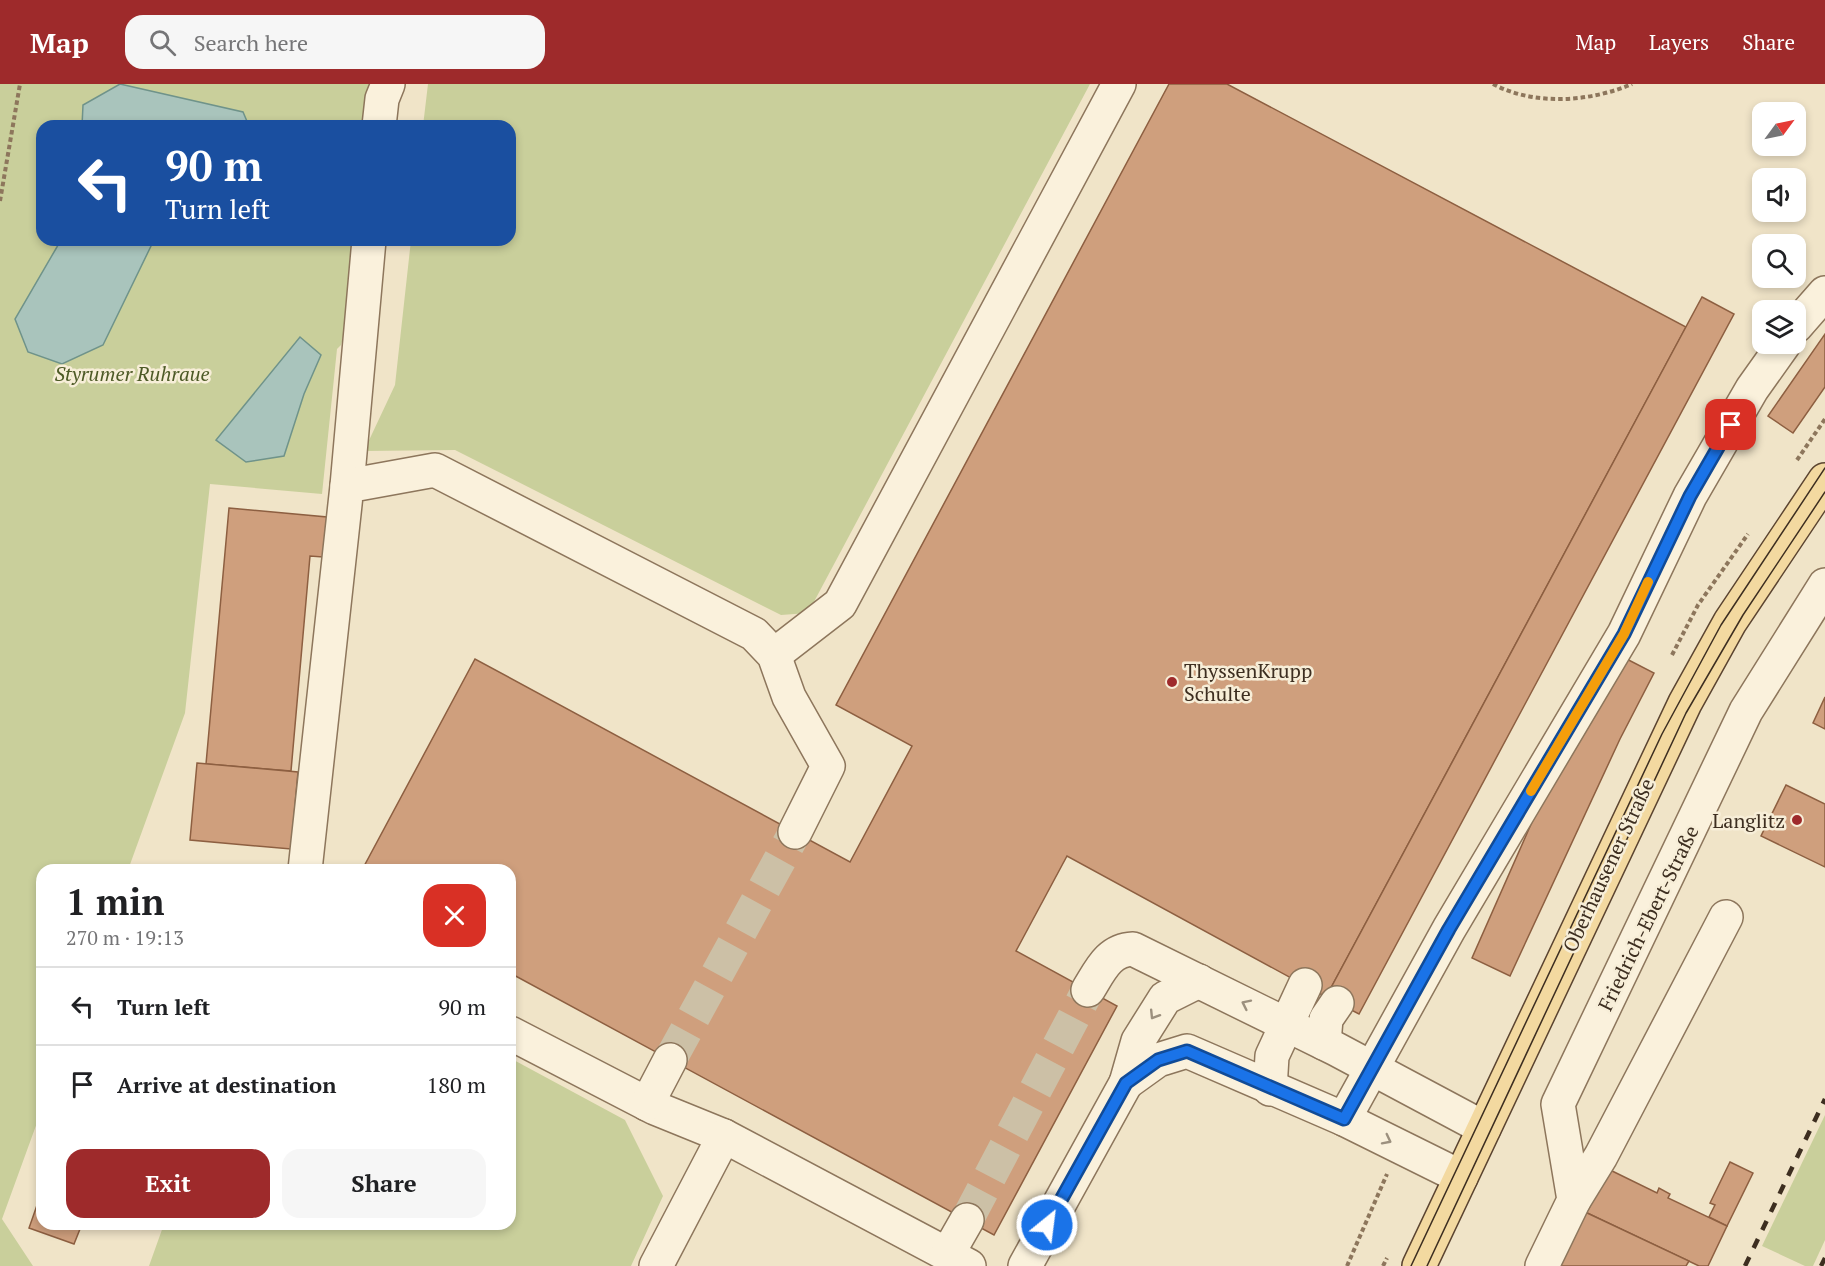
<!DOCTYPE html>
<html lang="en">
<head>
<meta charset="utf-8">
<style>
  body { margin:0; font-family:"PT Serif",serif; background:#f6f6f6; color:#202124; height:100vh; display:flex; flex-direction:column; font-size:22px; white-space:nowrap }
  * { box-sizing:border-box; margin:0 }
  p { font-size:20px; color:#757577 }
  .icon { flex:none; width:33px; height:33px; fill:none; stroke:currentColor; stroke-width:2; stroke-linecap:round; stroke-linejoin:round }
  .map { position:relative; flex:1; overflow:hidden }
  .drawer { position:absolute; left:36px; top:780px; width:480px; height:366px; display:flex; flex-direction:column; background:#fff; border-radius:18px; box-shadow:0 3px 9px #0003 }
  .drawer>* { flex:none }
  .hud { position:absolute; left:36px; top:36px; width:480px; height:126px; border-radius:18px; box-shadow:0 3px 9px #0003; background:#1a4fa0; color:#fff; overflow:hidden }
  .needle { width:39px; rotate:57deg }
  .fabs { position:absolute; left:1752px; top:18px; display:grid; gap:12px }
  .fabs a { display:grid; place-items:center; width:54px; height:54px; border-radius:12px; background:#fff; box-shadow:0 3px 9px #0003; font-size:30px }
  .pin { position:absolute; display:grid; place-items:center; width:51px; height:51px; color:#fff; margin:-26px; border-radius:12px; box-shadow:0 3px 9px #0006 }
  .me { position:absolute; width:66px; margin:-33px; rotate:29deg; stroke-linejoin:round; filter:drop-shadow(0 0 4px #0008) }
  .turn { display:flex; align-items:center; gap:21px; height:126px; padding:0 30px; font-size:27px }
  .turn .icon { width:78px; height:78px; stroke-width:2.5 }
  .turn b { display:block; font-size:42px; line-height:51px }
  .round { display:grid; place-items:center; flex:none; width:63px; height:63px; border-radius:18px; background:#f6f6f6 }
  .head { display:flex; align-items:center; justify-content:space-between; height:102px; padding:0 30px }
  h1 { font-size:36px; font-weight:700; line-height:45px }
  .action { display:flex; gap:12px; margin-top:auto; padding:12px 30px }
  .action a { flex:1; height:69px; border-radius:18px; background:#9e2a2b; color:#fff; font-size:24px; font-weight:700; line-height:69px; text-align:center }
  .action a+a { background:#f6f6f6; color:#202124 }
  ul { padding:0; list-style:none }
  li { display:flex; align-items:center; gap:18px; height:78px; padding:0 30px; border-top:2px solid #e0e0e0 }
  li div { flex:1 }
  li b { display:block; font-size:22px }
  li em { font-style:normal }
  header { display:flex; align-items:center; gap:36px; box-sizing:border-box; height:84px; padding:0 30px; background:#9e2a2b; color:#fff }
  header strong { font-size:28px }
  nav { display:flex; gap:33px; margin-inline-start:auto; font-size:21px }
  .search { width:420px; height:54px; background:#f6f6f6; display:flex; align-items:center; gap:15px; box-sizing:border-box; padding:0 21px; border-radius:18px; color:#757577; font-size:22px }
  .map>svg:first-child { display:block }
  .green { fill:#c9cf9b; fill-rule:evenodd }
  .water { fill:#a9c4bc; stroke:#6f938a; stroke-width:1.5 }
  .building { fill:#cf9f7d; stroke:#8d5f41; stroke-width:1.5 }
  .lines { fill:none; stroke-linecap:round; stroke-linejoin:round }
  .minor-tunnel { stroke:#ccc0a6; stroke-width:33; stroke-dasharray:33 16; stroke-linecap:butt }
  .minor-casing { stroke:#8d765c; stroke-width:36 }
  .major-casing { stroke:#5b4430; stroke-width:36 }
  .path { stroke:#8d765c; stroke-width:4; stroke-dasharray:4.5 3; stroke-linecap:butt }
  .minor { stroke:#faf1dc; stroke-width:33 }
  .major { stroke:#f3d9a0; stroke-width:33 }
  .tram { stroke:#3d2e20; stroke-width:1.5 }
  .rail { stroke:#3d2e20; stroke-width:4.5; stroke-dasharray:10 10; stroke-linecap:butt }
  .oneway { stroke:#9c907e }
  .route-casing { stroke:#114b97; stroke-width:15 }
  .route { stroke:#1a73e8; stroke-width:10 }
  .slow { stroke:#f59e0b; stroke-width:10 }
  .poi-dot { fill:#9e2a2b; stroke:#f7eed8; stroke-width:2 }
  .labels { text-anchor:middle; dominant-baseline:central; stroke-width:5; stroke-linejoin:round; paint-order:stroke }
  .park-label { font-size:20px; font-style:italic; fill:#4d5a26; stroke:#f7eed8 }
  .poi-label { font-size:20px; fill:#3d2e20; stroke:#f7eed8; text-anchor:start }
  .street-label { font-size:20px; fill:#3d2e20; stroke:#f7eed8 }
</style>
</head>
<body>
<header>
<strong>Map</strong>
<div class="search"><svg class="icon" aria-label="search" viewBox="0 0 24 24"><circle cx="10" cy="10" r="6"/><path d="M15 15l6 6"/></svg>Search here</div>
<nav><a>Map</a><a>Layers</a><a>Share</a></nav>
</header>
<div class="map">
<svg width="1825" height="1182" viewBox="0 0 1825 1182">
  <rect width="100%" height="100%" fill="#f0e4c8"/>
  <g class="green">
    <path d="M0 0H377L374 42H42V156H368L367 168 341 261 337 265 322 410 210 400 185 629 128 786H42V1025L2 1135 33 1182H0ZM311 293 304 310 237 371Z"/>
    <path d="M428 0H1090L808 529 781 531 455 366 364 367 395 301 411 156H510V42H423Z"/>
    <path d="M510 974 625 1036 663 1112 631 1182H149L164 1140H510Z"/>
    <path d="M1825 1031V1156L1813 1182H1805L1762 1162Z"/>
  </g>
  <g class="water">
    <path d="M120 0 243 28 249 42H82L83 21Z"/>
    <path d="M61 156H162L152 160 103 261 62 280 28 268 15 235Z"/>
    <path d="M300 253 321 271 304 310 284 372 246 378 216 356Z"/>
  </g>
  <g class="building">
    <path d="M1169 0H1227L1686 243 1326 913 1067 772 1016 867 1117 922 994 1151 510 889V786H362L475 575 850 778 912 662 836 621Z"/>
    <path d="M1702 213 1734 230 1359 930 1326 913Z"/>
    <path d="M1825 250V303L1793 349 1768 332Z"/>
    <path d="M229 424 327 433 323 473 310 472 291 687 206 680Z"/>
    <path d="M1615 569 1654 589 1620 655 1510 892 1472 874 1543 713Z"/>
    <path d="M1825 613V645L1813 639Z"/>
    <path d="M197 679 298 688 291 765 190 756Z"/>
    <path d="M1786 701 1825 720V783L1761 752Z"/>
    <path d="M1730 1078 1753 1089 1727 1142 1709 1133 1715 1121 1710 1119Z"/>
    <path d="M1606 1084 1657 1109 1659 1104 1670 1110 1668 1114 1727 1142 1708 1182H1699L1585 1128Z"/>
    <path d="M42 1107V1140H82L74 1160 29 1144Z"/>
    <path d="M1585 1128 1689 1177 1686 1182H1559Z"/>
  </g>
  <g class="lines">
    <g class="minor-tunnel">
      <path d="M670 976 795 748"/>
      <path d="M967 1136 1088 906"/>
    </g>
    <defs>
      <g id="minor">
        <path d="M379 42 382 15 388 0"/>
        <path d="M1796 242 1825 209"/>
        <path d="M347 402 369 156"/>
        <path d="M774 571 840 520 1119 0"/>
        <path d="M305 786 347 402 435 386 754 550 774 571 789 613 828 682 795 748"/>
        <path d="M1199 897 1165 914 1138 957 1126 999 1158 976 1187 967 1344 1035 1461 1093"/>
        <path d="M1088 906C1100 887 1108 866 1133 865L1336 965 1484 1044"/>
        <path d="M510 949 655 1024 724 1052 969 1182"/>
        <path d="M1324 959 1326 935 1337 919"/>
        <path d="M1270 1005 1272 972 1305 901"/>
        <path d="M647 1020 670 976"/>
        <path d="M1344 1035 1449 845 1624 550 1690 412 1752 305 1784 260"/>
        <path d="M1574 1116 1601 1072 1726 833"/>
        <path d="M947 1171 967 1136"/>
        <path d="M656 1182 724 1052"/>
        <path d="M1025 1182 1126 999"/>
        <path d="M1542 1182 1574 1116 1558 1020 1746 627 1825 501"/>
      </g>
      <path id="major" d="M1419 1182 1685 619 1730 538 1825 396"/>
    </defs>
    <use href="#minor" class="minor-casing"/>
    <use href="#major" class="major-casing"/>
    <g class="path">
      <path d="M1493 0C1534 22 1590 18 1632 0"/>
      <path d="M0 117 20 0"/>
      <path d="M1797 376 1825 335"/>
      <path d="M1672 571 1698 521 1748 450"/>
      <path d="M1347 1182 1387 1090"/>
      <path d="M1383 1182 1387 1174"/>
    </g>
    <use href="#minor" class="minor"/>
    <use href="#major" class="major"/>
    <g class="tram">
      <path d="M1411 1182 1662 650 1721 541 1825 384"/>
      <path d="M1427 1182 1686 629 1743 531 1825 408"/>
    </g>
    <g class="rail">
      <path d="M1745 1182 1825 1015"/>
      <path d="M1821 1182 1825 1174"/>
    </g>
  </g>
  <defs><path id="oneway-chevron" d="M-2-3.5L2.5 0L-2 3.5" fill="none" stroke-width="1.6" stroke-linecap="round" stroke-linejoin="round" transform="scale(1.5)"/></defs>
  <g class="oneway">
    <use href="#oneway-chevron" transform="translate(1246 920) rotate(-154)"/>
    <use href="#oneway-chevron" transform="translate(1154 931) rotate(122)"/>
    <use href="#oneway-chevron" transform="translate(1387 1056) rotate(27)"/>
  </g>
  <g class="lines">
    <defs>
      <path id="route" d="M1047 1141 1126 999 1158 976 1187 967 1344 1035 1449 845 1624 550 1690 412 1731 341"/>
    </defs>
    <use href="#route" class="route-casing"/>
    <use href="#route" class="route"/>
    <path class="slow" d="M1531 707 1624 550 1648 498"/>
  </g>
  <g class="poi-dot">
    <circle cx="1172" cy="598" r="6"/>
    <circle cx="1797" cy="736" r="6"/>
  </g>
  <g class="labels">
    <g class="park-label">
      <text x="132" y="289">Styrumer Ruhraue</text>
    </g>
    <g class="poi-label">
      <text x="1184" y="586">ThyssenKrupp<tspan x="1184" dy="23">Schulte</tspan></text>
      <text x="1785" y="736" text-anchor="end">Langlitz</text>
    </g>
    <g class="street-label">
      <text transform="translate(1608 781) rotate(-65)">Oberhausener Straße</text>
      <text transform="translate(1648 834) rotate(-64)">Friedrich-Ebert-Straße</text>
    </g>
  </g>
</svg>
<div class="fabs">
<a><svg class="needle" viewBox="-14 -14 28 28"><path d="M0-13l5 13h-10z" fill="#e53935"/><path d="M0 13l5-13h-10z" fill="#757577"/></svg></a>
<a><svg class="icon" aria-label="sound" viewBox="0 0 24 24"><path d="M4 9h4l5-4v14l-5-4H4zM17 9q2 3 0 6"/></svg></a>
<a><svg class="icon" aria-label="search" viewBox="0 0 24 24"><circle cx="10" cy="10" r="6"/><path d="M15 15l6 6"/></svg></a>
<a><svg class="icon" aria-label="layers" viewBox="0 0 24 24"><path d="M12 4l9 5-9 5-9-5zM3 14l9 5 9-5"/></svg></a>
</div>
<div class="pin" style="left:1731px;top:341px;background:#d93025"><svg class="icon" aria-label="arrive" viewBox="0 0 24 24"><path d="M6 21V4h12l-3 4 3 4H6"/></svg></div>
<svg class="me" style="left:1047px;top:1141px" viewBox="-20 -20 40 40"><circle r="17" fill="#1a73e8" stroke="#fff" stroke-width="3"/><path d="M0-11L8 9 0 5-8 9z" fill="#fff"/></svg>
<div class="hud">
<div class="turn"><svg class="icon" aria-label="left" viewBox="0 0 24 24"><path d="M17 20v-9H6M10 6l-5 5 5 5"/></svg><div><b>90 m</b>Turn left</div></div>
</div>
<section class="drawer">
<div class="head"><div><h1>1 min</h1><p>270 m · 19:13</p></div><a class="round" style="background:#d93025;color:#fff"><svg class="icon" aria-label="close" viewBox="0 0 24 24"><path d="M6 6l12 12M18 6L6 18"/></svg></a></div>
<ul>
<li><svg class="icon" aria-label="left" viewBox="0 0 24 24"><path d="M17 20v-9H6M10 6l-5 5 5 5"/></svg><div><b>Turn left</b></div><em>90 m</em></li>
<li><svg class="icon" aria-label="arrive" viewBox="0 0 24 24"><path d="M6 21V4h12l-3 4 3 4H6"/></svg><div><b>Arrive at destination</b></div><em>180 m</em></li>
</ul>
<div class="action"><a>Exit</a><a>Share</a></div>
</section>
</div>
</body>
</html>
